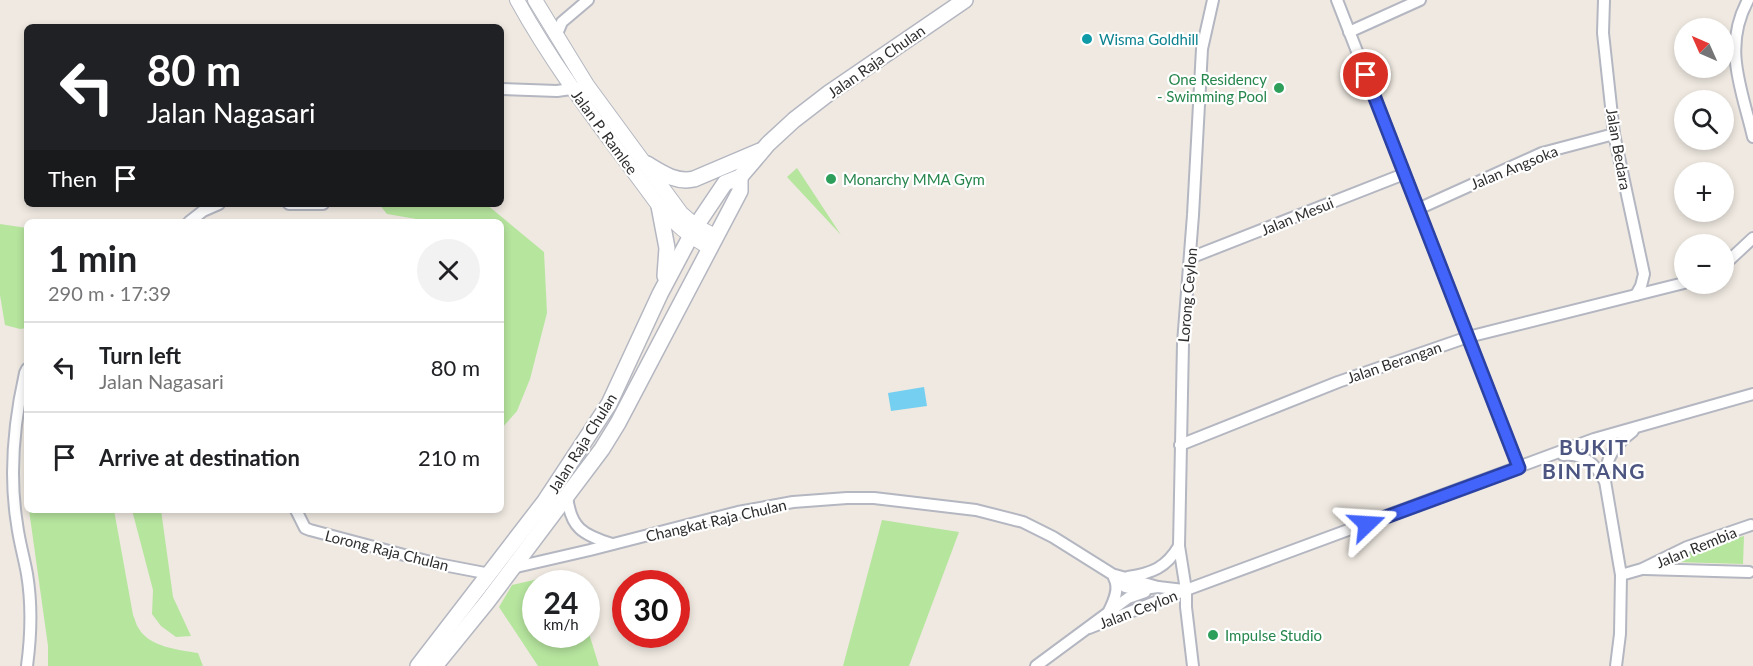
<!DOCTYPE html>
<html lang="en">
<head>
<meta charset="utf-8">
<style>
  body { margin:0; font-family:Lato,sans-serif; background:#f2f2f2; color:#202124; height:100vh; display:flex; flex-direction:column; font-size:22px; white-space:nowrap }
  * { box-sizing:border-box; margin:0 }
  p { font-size:20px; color:#757577 }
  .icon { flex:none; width:33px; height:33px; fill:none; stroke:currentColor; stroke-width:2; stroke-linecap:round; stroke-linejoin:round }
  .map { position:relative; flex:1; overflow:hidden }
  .drawer { position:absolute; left:24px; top:219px; width:480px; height:294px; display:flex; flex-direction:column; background:#fff; border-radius:9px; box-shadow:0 3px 9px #0003 }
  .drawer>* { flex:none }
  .top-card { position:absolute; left:24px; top:24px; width:480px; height:183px; border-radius:9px; box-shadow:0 3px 9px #0003; background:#202124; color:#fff; overflow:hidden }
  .needle { width:39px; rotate:315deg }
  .controls { position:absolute; left:1674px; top:18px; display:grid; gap:12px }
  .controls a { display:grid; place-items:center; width:60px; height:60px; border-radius:50%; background:#fff; box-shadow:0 3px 9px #0003; font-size:30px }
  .speed { position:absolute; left:522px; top:570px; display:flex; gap:12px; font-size:30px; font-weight:700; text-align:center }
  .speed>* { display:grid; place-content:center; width:78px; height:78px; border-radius:50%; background:#fff; box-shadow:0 3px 9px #0003; line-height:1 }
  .speed small { font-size:15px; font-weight:400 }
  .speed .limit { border:9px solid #d22; background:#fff; color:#111 }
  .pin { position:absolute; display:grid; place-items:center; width:51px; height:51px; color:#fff; margin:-26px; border:3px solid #fff; border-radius:50%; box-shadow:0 2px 6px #0007 }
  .me { position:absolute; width:66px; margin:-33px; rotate:70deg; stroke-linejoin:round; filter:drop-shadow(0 0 4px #0008) }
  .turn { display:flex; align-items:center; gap:21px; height:126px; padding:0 24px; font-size:27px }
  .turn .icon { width:78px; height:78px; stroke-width:2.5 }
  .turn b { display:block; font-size:42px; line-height:51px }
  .then { display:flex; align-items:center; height:57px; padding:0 24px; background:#0003; gap:12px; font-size:22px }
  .round { display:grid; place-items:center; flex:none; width:63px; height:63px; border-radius:32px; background:#f2f2f2 }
  .overview { display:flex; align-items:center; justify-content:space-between; height:102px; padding:0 24px }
  h1 { font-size:36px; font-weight:700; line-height:45px }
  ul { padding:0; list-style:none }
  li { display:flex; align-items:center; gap:18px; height:90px; padding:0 24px; border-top:2px solid #e0e0e0 }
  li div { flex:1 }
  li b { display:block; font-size:22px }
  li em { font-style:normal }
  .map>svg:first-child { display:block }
  .green { fill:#b6e59e }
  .water { fill:#75cff0 }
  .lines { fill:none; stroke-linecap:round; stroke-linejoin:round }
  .minor-casing { stroke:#b4b7c1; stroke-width:14 }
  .tertiary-casing { stroke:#b4b7c1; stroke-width:16 }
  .secondary-casing { stroke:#b4b7c1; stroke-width:18 }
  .minor { stroke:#fff; stroke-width:10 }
  .tertiary { stroke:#fff; stroke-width:14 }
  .secondary { stroke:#fff; stroke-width:15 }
  .route-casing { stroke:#2b41a3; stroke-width:15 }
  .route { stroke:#4264fb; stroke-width:10 }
  .culture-dot { fill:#0f9aa8; stroke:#fff; stroke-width:2 }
  .leisure-dot { fill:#2e9e5b; stroke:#fff; stroke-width:2 }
  .labels { text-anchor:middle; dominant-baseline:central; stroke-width:4.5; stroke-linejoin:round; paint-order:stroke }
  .culture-label { font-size:15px; fill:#0d838f; stroke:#fff; text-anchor:start }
  .street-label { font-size:15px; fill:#2e2e2e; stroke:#fff }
  .leisure-label { font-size:15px; fill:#27864d; stroke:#fff; text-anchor:start }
  .district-label { font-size:21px; font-weight:bold; letter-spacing:1.5px; fill:#4d5680; stroke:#fff }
</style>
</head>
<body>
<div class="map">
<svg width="1753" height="666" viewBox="0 0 1753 666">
  <rect width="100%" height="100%" fill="#efe9e1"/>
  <g class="green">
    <path d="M797 168 841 235 787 177Z"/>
    <path d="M379 204H486L544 252 547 313 530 379 517 411 501 429V322L504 308 501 287V222H434L387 214Z"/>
    <path d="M0 224 27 228V328L20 329 5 325 0 295Z"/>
    <path d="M29 510H114L133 615C135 619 136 625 139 629 150 647 179 650 198 653L203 666H48V646Z"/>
    <path d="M132 510H161L173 597 191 636 176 637 161 626 152 614 153 590Z"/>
    <path d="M882 520 959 532 909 666H843Z"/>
    <path d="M1744 536 1743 564 1675 562 1674 555Z"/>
    <path d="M569 572 573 583 536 584V634H586L587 627 599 666H538L499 607 512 585Z"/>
  </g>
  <path class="water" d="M924 387 927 406 891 411 888 393Z"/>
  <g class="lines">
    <defs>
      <g id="minor">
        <path d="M1337 0 1519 468"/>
        <path d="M1604 0 1603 33 1614 134 1644 274 1641 286 1636 295"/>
        <path d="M1748 0C1722 48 1742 89 1753 137"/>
        <path d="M1349 32 1420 0"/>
        <path d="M556 36 562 22 588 0"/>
        <path d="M501 89 557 91 578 88"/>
        <path d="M289 204H323"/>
        <path d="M1418 209 1542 153 1614 134"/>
        <path d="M189 222 203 211 219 204"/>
        <path d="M1190 258 1404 174"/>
        <path d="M1724 265 1753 238"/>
        <path d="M1180 445 1338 382 1468 337 1684 283"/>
        <path d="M1563 455C1583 453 1595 463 1604 480"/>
        <path d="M567 495C570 528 583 535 612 544"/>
        <path d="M296 510 305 528 310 530 438 564 490 574"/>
        <path d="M512 568 590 550 738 512 793 502 847 498H874L976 510 1023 522 1053 537 1112 574 1125 587 1136 590 1158 587"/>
        <path d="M1645 569 1749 572"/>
        <path d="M1115 575 1158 587 1184 590"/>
        <path d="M1621 575 1642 569 1687 547 1751 525"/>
        <path d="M1128 577C1152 573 1166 568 1179 546"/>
        <path d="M1109 611C1114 601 1120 588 1114 578"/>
        <path d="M1089 628 1186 590 1594 439 1753 394"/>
        <path d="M27 666C31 636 32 604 27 574 24 557 19 541 17 524 9 475 14 422 25 373L27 369"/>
        <path d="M1036 666 1128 598 1145 592"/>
        <path d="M1193 666 1186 607V590L1179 546 1183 343 1193 215 1202 49 1213 0"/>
        <path d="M1616 666 1620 634 1621 575 1605 481C1605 457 1615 445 1633 431"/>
      </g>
      <g id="tertiary">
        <path d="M517 0C557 73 610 139 659 206 674 224 690 237 710 248"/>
        <path d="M535 0 587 85 681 213 696 226 715 236"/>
      </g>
      <g id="secondary">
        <path d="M647 164C662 173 676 183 694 179L760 151"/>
        <path d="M659 206 667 248 665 276"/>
        <path d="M418 666 545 501 609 404 660 294 696 226 725 183 740 177 768 144 794 120 829 93 965 0"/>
        <path d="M435 666 487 602 602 449 618 423 740 191V177"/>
      </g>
    </defs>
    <use href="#minor" class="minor-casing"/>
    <use href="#tertiary" class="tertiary-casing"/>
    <use href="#secondary" class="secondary-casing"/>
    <use href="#minor" class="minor"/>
    <use href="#tertiary" class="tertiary"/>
    <use href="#secondary" class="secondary"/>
  </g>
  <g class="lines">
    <defs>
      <path id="route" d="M1366 75 1519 468 1367 524"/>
    </defs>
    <use href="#route" class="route-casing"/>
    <use href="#route" class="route"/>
  </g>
  <circle class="culture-dot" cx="1087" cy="39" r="6"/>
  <g class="leisure-dot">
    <circle cx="1279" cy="88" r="6"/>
    <circle cx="831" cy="179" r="6"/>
    <circle cx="1213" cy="635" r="6"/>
  </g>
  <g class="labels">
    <g class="culture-label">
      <text x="1099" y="39">Wisma Goldhill</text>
    </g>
    <g class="street-label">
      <text transform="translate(876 61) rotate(-35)">Jalan Raja Chulan</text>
      <text transform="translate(605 132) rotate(54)">Jalan P. Ramlee</text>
      <text transform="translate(1619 149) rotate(80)">Jalan Bedara</text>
      <text transform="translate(1514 167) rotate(-22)">Jalan Angsoka</text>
      <text transform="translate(1297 216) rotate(-22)">Jalan Mesui</text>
      <text transform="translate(1187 295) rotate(-85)">Lorong Ceylon</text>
      <text transform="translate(1394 362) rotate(-19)">Jalan Berangan</text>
      <text transform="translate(582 443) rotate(-58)">Jalan Raja Chulan</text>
      <text transform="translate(716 520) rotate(-13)">Changkat Raja Chulan</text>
      <text transform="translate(1696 547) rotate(-22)">Jalan Rembia</text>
      <text transform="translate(387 550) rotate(14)">Lorong Raja Chulan</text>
      <text transform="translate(1138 609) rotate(-21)">Jalan Ceylon</text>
    </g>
    <g class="leisure-label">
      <text x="1267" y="79" text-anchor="end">One Residency<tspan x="1267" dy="17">- Swimming Pool</tspan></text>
      <text x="843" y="179">Monarchy MMA Gym</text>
      <text x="1225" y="635">Impulse Studio</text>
    </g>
    <g class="district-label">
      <text x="1594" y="446">BUKIT<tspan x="1594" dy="24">BINTANG</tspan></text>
    </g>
  </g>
</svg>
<div class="controls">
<a><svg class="needle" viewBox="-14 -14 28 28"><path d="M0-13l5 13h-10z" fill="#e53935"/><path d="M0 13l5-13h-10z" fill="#757577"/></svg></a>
<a><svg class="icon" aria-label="search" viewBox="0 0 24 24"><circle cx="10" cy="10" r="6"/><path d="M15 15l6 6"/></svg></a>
<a>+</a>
<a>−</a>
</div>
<div class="speed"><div>24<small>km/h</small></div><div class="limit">30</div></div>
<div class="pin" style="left:1366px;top:75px;background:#d93025"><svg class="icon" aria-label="arrive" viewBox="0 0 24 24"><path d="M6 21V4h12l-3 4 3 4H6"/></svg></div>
<svg class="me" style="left:1367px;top:524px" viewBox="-20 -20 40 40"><path d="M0-17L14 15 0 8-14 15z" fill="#4264fb" stroke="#fff" stroke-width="4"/></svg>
<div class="top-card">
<div class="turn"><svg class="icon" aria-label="left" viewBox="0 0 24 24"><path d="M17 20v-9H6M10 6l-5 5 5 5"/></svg><div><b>80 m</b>Jalan Nagasari</div></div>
<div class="then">Then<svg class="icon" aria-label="arrive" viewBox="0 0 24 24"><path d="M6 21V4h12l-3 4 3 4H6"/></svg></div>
</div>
<section class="drawer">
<div class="overview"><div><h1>1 min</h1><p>290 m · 17:39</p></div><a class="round"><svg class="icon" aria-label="close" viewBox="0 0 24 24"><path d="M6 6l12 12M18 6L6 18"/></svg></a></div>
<ul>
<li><svg class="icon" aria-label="left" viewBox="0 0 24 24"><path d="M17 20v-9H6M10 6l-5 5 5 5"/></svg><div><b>Turn left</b><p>Jalan Nagasari</p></div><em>80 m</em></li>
<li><svg class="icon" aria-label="arrive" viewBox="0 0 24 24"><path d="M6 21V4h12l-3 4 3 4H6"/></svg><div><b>Arrive at destination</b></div><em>210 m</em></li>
</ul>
</section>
</div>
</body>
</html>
